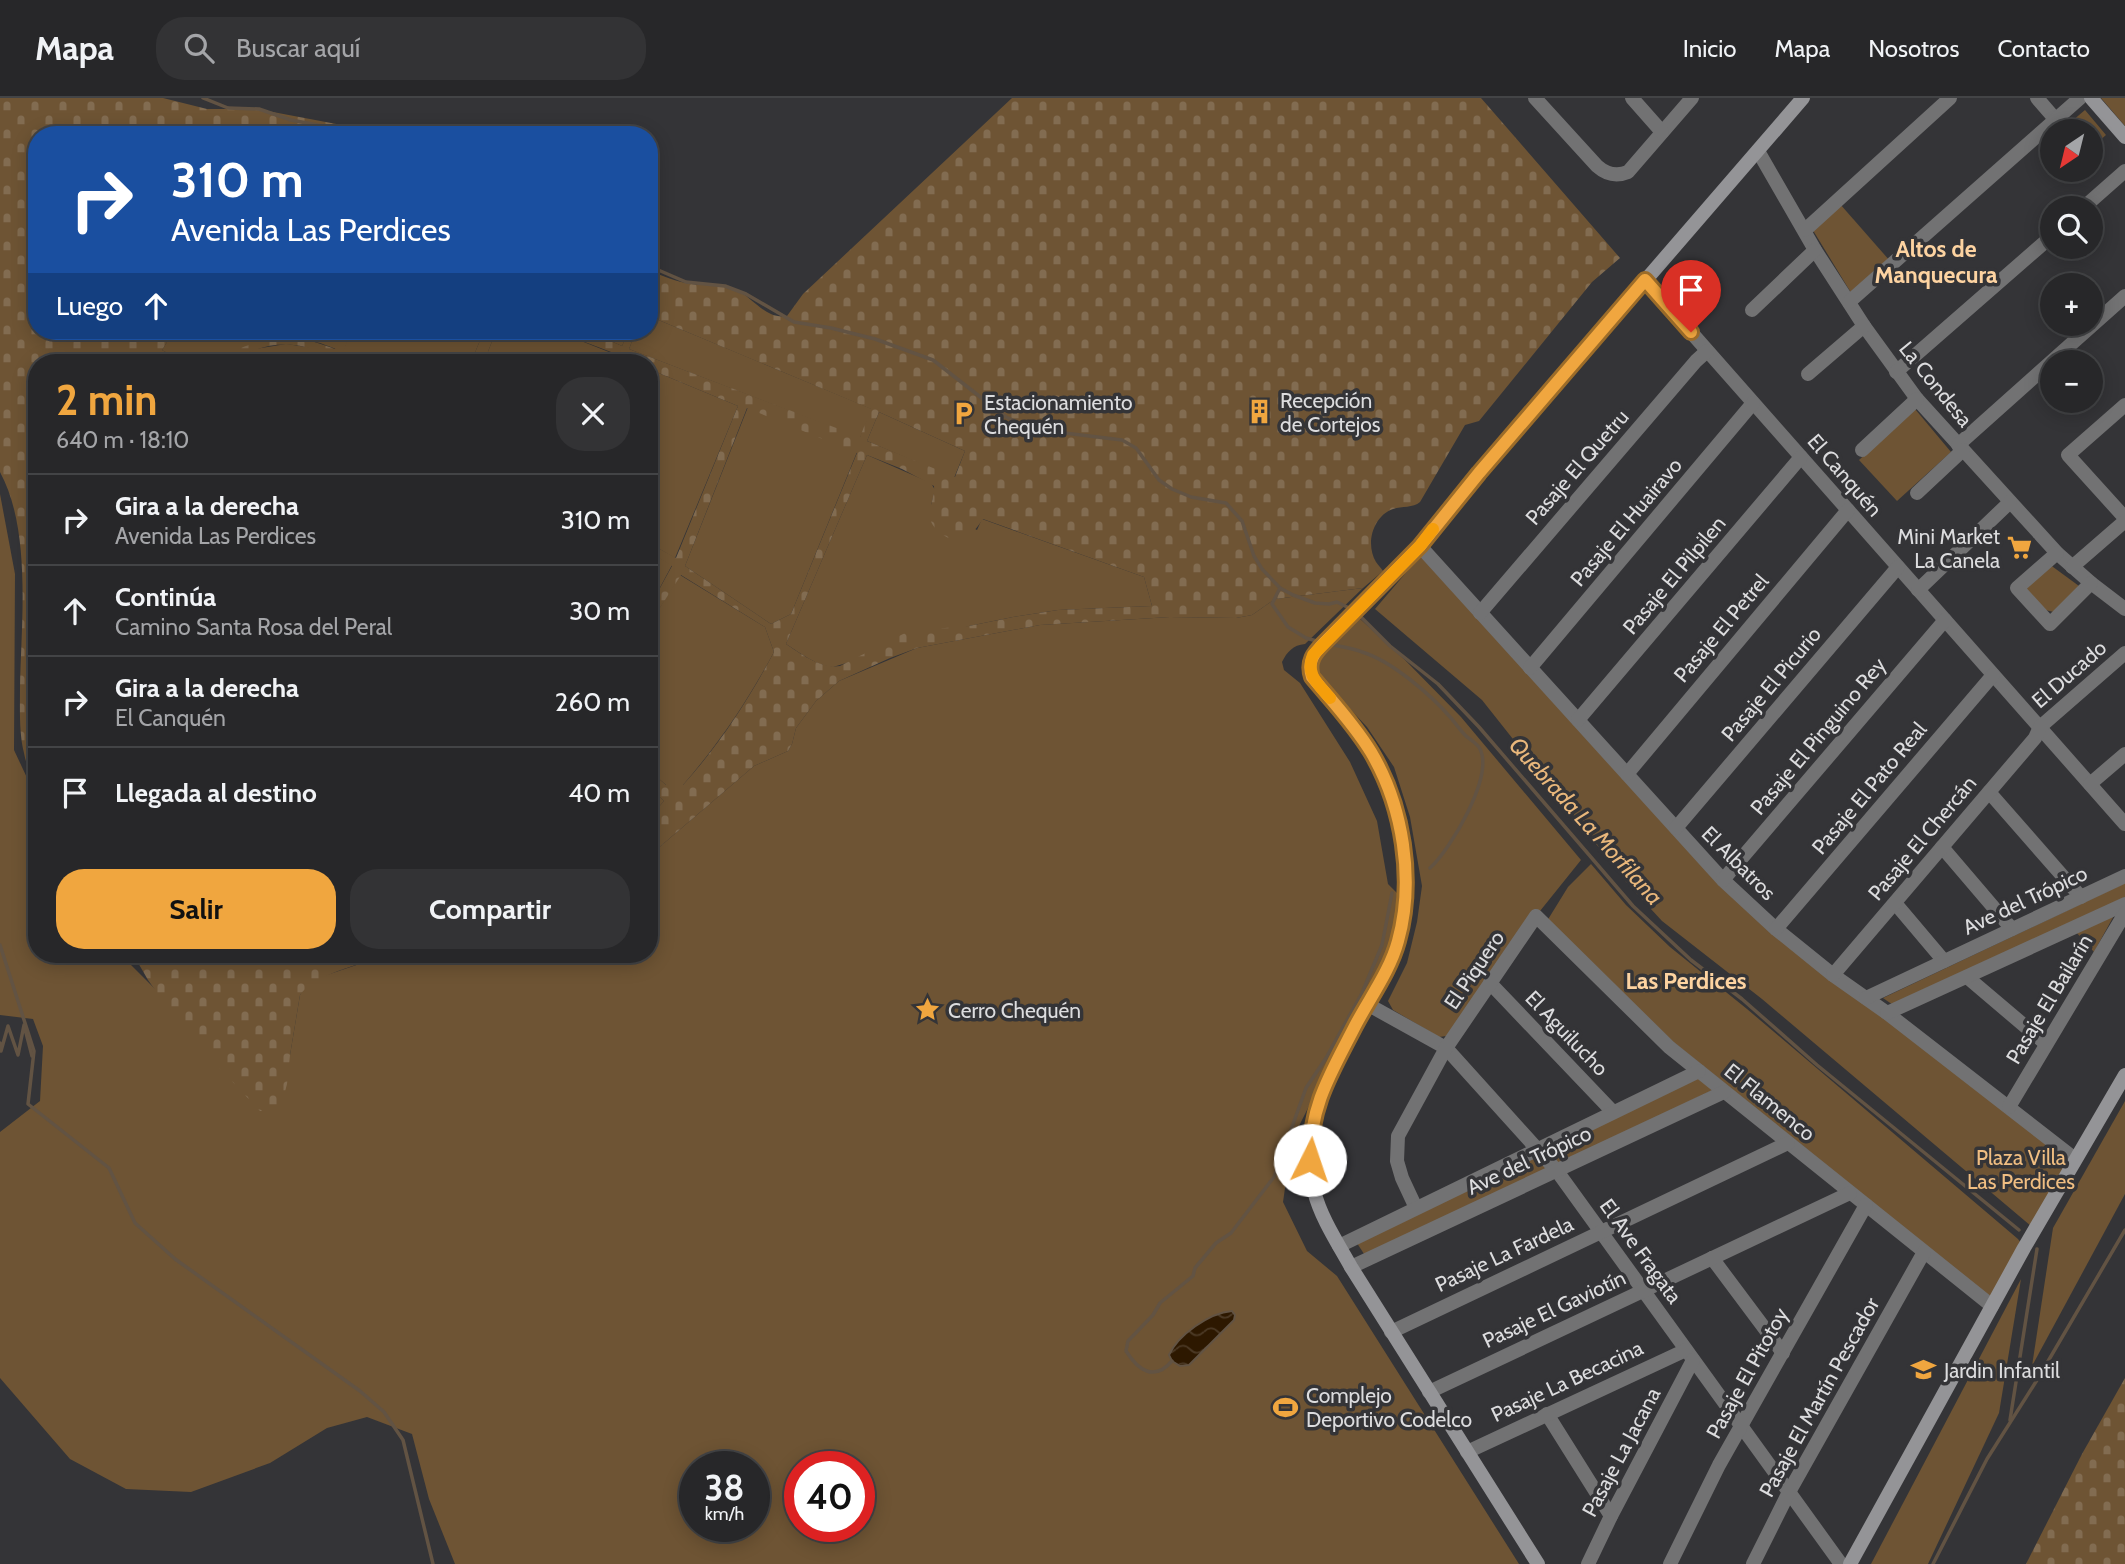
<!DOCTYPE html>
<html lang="es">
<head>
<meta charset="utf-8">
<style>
  body { margin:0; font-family:Cabin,sans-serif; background:#333335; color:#f1f3f6; height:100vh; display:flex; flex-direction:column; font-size:26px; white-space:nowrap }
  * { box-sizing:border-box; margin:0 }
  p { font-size:23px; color:#a4a5a8 }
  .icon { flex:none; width:38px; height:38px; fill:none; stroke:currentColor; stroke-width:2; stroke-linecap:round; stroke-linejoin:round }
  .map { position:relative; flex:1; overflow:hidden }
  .panel { position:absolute; left:28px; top:256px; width:630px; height:609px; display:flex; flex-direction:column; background:#272729; border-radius:28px; box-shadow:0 4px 18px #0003,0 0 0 2px #434446 }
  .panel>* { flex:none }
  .banner { position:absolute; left:28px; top:28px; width:630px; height:214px; border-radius:28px; box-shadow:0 4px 18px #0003,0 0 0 2px #434446; background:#1a4fa0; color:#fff; overflow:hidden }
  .needle { width:46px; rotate:215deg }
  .buttons { position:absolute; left:2040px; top:21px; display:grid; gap:14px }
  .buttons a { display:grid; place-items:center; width:63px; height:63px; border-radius:50%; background:#272729; box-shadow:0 4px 18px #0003,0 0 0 2px #434446; font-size:35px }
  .speed { position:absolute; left:679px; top:1353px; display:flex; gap:14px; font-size:35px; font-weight:700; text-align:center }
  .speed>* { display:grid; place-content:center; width:91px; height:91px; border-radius:50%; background:#272729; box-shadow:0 4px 18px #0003,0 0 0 2px #434446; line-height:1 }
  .speed small { font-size:18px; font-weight:400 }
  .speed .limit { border:10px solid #d22; background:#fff; color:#111 }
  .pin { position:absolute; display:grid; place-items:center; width:60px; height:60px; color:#fff; margin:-72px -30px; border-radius:50% 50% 50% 0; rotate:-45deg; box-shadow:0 0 7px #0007 }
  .pin .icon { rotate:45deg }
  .me { position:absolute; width:77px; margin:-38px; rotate:4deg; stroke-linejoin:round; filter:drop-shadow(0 0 5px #0008) }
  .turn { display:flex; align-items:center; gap:24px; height:147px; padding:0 28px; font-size:32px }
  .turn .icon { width:91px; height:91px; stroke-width:2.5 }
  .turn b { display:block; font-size:49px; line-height:60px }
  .then { display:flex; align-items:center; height:66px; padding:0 28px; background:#0003; gap:14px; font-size:26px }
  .round { display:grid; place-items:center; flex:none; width:74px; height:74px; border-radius:28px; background:#333335 }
  .overview { display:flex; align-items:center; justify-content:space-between; height:119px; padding:0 28px }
  h1 { font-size:42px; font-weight:800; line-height:52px; color:#f0a63f }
  .primary-button { display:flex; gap:14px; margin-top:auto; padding:14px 28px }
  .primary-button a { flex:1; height:80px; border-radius:28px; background:#f0a63f; color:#111; font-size:28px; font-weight:800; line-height:80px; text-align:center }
  .primary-button a+a { background:#333335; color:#f1f3f6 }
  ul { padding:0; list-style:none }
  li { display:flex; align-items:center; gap:21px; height:91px; padding:0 28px; border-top:2px solid #434446 }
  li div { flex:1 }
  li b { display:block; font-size:26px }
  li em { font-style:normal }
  header { display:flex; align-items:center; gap:42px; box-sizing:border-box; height:98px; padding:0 35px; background:#272729; border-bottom:2px solid #434446 }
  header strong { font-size:33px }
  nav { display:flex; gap:38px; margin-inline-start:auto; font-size:24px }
  .search { width:490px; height:63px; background:#333335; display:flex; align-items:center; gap:18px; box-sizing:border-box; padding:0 24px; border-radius:28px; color:#a4a5a8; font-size:26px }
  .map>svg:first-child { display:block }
  .green { fill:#6e5434; fill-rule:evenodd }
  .cemetery { fill:url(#cemetery-stones); fill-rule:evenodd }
  .water { fill:url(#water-waves); stroke:#625343; stroke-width:2 }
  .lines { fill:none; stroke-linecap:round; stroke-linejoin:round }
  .stream { stroke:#625343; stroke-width:3.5 }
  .street { stroke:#727273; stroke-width:14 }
  .secondary { stroke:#949497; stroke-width:14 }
  .route-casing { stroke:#9c6c29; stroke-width:18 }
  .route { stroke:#f0a63f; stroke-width:12 }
  .slow { stroke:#f59e0b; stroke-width:12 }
  .labels { text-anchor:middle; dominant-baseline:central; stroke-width:7; stroke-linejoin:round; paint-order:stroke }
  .street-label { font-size:21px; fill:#dcdcde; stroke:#343437 }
  .poi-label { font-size:21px; fill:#dcdcde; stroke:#343437; text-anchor:start }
  .park-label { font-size:21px; fill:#f0be82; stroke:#343437 }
  .neighbourhood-label { font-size:23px; font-weight:bold; fill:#fdd3a1; stroke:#343437 }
  .water-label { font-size:23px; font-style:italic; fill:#e9b77b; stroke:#343437 }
</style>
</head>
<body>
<header>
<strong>Mapa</strong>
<div class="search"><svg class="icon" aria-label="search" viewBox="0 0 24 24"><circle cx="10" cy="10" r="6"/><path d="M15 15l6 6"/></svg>Buscar aquí</div>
<nav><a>Inicio</a><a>Mapa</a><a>Nosotros</a><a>Contacto</a></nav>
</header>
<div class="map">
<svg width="2125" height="1466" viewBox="0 0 2125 1466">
  <defs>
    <pattern id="cemetery-stones" width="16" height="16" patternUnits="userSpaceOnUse" patternTransform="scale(1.75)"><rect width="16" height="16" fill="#6e5434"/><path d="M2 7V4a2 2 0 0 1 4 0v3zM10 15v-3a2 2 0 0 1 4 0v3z" fill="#826c51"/></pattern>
    <pattern id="water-waves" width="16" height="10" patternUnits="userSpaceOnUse" patternTransform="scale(1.75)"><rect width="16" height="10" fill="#2d1800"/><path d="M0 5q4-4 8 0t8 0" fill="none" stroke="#4b3925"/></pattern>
  </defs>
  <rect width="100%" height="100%" fill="#343437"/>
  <g class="green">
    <path d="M2101 0H2125V28Z"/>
    <path d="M2085 12 2106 37 2091 50V33H2068L2065 29Z"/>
    <path d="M1840 106 1890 163 1853 198 1811 129Z"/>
    <path d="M649 218 872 311 860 340 629 251 636 233H649Z"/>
    <path d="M174 233H343L336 251 320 245 297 240 226 257 210 264H183L162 252Z"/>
    <path d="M351 233H484L471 264H352L341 258Z"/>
    <path d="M496 233H556L619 258 617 264H484Z"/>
    <path d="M588 233H629L622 248Z"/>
    <path d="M286 246 314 250 332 259 329 264H225L255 251Z"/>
    <path d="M649 271 738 308 675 460 649 445Z"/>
    <path d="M748 309 857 354 791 516 771 526 685 468Z"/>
    <path d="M1915 311 1951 354 1897 403 1859 362Z"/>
    <path d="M879 314 965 353 954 380 867 343Z"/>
    <path d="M867 357 931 385 935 392 931 407 977 432 982 421 1144 479 1152 508 1058 512 1013 519 969 528 833 569C817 568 800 555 786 546Z"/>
    <path d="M0 396 15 476 14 652 37 701V856H120L175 911 290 957 300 897 304 890 318 880 389 856H649V758L754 668 788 653 792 646 796 630 816 603 839 583 917 550 1040 527 1170 519 1236 520 1252 517 1275 501 1363 490 1305 546C1293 547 1287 554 1282 564L1284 572 1300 585 1350 664 1377 723 1388 786 1403 801 1392 847 1359 908 1292 1042 1283 1104 1307 1153 1337 1178 1519 1466H455L429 1401 412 1336 367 1319 327 1330 270 1365 191 1394 126 1391 70 1361 0 1280V1034L40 1003 43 948 33 921 0 917ZM695 1368H754V1428H695ZM800 1368H859V1428H800Z"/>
    <path d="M649 454 672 467 649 510Z"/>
    <path d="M1422 456 1707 772 2071 1061 2031 1128 1762 901 1662 823 1627 785 1482 602 1375 511Z"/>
    <path d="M2049 466 2079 488 2054 514 2045 512 2025 491Z"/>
    <path d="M680 477 765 529 774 554C747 604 720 644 683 687H666L649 672V527Z"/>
    <path d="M1358 519 1405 562 1461 619 1581 762 1536 818 1453 937 1439 939 1393 912 1388 903 1407 865 1417 824 1422 788 1410 719 1394 669 1367 629 1320 579 1315 567 1319 557Z"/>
    <path d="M649 689 664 703 649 720Z"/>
    <path d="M1591 766 1626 807 1670 849 1747 911 2018 1141 2021 1145 1991 1200 1656 930 1547 823 1568 789Z"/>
    <path d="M2125 785V799L1896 909 1883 900Z"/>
    <path d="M2117 812 2094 854 2076 834Z"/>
    <path d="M1699 976 1717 990 1366 1159 1355 1142Z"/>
    <path d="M2125 1003V1096L2032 1268 2053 1130Z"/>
    <path d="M2021 1181 1999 1315 1928 1466H1871Z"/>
  </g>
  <g class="cemetery">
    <path d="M0 0H163L207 11H257L368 32 383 37H37V233H174L162 252 183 264H159L156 262 154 264H37V690C32 679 26 667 24 655 19 635 20 612 20 591 21 525 32 433 0 374Z"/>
    <path d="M1012 0H1481L1620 160 1592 184 1479 323 1465 327 1420 404C1413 410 1402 408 1393 411 1373 418 1365 446 1376 464 1378 467 1381 470 1383 473L1363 490 1275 501 1252 517 1236 520 1170 519 1040 527 917 550 890 560 839 583 816 603 796 630 792 646 788 653 754 668 649 758V720L664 703 649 689V672L666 687H683C720 646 748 603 774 554L765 529 681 477 649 527V510L672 468 649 454V445L676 460 738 308 649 271V264L628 263 617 264 619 257 556 233H588L622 248 629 233H636L629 251 860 339 871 311 649 218V172C662 178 677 184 691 186 706 188 720 184 735 191 752 198 765 222 787 218L803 196ZM747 310 857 355 791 516 771 526 685 468ZM879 314 965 353 955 379 867 343ZM867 357 902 371 934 388C935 399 928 410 930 421 932 427 935 430 939 434 959 450 971 439 983 421L1144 479 1152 508 1058 512 1013 519 969 528 909 533 840 568C821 571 801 556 786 546Z"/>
    <path d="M343 233H351L342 258 352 264H329L332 259C305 246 281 242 252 253 237 258 226 264 210 264 257 241 285 231 335 251Z"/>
    <path d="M484 233H496L484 264H471Z"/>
    <path d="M133 856H389C365 865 314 876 300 897L290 957 287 986 281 1009 276 1013H260L183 931 148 882Z"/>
    <path d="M2125 1280V1466H2026L2082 1356Z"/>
  </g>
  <path class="water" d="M1232 1213 1235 1217 1234 1222 1189 1267 1180 1268 1172 1263 1169 1257C1178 1237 1209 1215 1232 1213Z"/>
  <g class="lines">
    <g class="stream">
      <path d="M203 0 228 10 259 11 291 22 370 37"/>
      <path d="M649 168 686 184 725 188 746 196 794 224 831 230 875 241 933 262 1006 319 1032 331 1122 342 1136 350 1159 382 1172 391 1191 399 1226 405 1242 423 1254 458 1262 471 1280 490 1293 497 1315 505 1329 506 1337 504 1347 509"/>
      <path d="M1280 490 1272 506 1288 529 1306 540 1320 544"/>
      <path d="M1359 517 1390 548 1438 586 1479 629 1633 808 1691 862 1742 901 1817 967 2019 1132"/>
      <path d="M1331 546C1341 549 1352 550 1362 554 1392 563 1431 597 1451 620 1456 626 1460 632 1465 637 1469 641 1478 646 1480 651 1494 679 1450 752 1430 770"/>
      <path d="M0 847 34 953 28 1006 109 1070 135 1125 175 1161 360 1293 384 1314 403 1342 433 1466"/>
      <path d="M0 945 1 953 8 928 18 957 24 927 32 958"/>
      <path d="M1172 1263C1154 1284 1138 1272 1126 1253L1128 1243 1153 1217 1160 1205 1193 1178 1195 1170 1216 1145 1231 1135 1274 1079 1306 990 1326 960 1362 895 1382 847 1392 795"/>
      <path d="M2010 1322 2037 1151"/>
      <path d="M1933 1466 1987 1361 2037 1282 2125 1132"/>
    </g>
    <g class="street">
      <path d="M1535 0 1597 68C1606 76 1616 79 1628 74L1692 0"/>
      <path d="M1632 0 1662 34"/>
      <path d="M2037 0 2056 22"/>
      <path d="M1758 53 1815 152 1864 228 1917 301 2057 455 2091 485 2125 511"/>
      <path d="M2083 110 2125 73"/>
      <path d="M1805 132 1950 0"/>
      <path d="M1645 182 2125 726"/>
      <path d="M1849 204 2080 0"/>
      <path d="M1752 212 1815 152"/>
      <path d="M1896 274 2053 137"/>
      <path d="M1808 276 1864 228"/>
      <path d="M2125 307 2068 357 2125 420"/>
      <path d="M1958 347 2125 198"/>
      <path d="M1862 352 1917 301"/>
      <path d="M1917 395 1963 352"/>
      <path d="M1420 448 1723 782 1776 831 1833 877 1887 915 2075 1061"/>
      <path d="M2057 455 2017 490 2050 526 2091 485"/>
      <path d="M2072 469 2125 423"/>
      <path d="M1918 492 2010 404"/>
      <path d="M1480 515 1696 263 1707 253"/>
      <path d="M1530 570 1753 305"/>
      <path d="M1578 622 1801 359"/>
      <path d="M1627 676 1848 412"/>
      <path d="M2090 686 2125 656"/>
      <path d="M1989 694 2081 799"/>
      <path d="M1676 730 1898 469"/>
      <path d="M1942 749 2012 831"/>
      <path d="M1723 782 1945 522"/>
      <path d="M1895 805 1944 863"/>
      <path d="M1776 831 1993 577"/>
      <path d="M1833 877 2035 640 2040 629 2125 555"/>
      <path d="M1967 879 2046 946"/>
      <path d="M1490 885 1613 1014"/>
      <path d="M1866 900 2125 778"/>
      <path d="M1367 906 1446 950 1557 1073 1841 1466"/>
      <path d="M1887 915 2125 806"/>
      <path d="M2009 1009 2125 815"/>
      <path d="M1416 1110 1402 1080 1397 1063 1398 1038 1446 950 1536 818 1669 949 1992 1208"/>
      <path d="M1339 1148 1699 973"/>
      <path d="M1712 1160 1783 1255"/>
      <path d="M1351 1169 1724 994"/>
      <path d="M1391 1234 1788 1045"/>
      <path d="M1429 1294 1850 1095"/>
      <path d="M1547 1316 1611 1418"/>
      <path d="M1467 1354 1686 1252"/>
      <path d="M1588 1466 1611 1418 1693 1262"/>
      <path d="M1670 1466 1719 1367 1866 1107"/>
      <path d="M1753 1466 1789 1394 1924 1154"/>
    </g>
    <g class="secondary">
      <path d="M2091 0 2125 39"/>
      <path d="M1538 1466 1351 1169C1337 1144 1321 1120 1314 1093 1297 1024 1336 962 1368 904 1378 885 1390 868 1397 847 1404 828 1405 805 1405 784 1405 730 1389 674 1355 631 1344 616 1318 592 1311 577 1307 569 1311 560 1316 553L1420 448 1479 375 1803 0"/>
      <path d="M1850 1466 2024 1150 2125 977"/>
    </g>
  </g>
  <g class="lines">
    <defs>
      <path id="route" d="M1310 1062C1310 1007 1331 975 1355 928 1369 901 1390 873 1398 843 1415 782 1403 708 1371 654 1354 626 1332 603 1312 579 1307 564 1314 555 1324 545L1420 448 1479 375 1645 182 1691 234"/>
    </defs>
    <use href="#route" class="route-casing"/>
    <use href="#route" class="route"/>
    <path class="slow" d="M1330 600C1318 586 1305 576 1313 557L1420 448 1433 431"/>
  </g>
  <defs>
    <symbol id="building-bare" viewBox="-9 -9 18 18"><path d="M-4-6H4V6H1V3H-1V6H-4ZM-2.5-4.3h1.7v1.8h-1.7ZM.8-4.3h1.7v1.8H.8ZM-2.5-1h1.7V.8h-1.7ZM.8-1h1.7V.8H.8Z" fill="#f0a63f" stroke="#343437" stroke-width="2.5" paint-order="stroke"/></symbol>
    <symbol id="parking-bare" viewBox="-9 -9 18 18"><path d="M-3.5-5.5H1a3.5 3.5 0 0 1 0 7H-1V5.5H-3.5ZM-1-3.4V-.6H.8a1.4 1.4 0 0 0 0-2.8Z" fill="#f0a63f" stroke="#343437" stroke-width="2.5" paint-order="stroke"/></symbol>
    <symbol id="supermarket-bare" viewBox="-9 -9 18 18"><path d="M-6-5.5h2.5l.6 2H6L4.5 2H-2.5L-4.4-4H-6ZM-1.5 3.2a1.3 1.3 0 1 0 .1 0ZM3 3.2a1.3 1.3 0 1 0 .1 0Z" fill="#f0a63f" stroke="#343437" stroke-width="2.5" paint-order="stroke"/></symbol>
    <symbol id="sight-bare" viewBox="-9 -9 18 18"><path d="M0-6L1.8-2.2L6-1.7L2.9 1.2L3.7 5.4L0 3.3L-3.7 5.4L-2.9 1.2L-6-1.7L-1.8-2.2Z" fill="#f0a63f" stroke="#343437" stroke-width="2.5" paint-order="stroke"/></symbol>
    <symbol id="school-bare" viewBox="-9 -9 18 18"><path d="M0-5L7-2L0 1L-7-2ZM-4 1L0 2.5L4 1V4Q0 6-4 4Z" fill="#f0a63f" stroke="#343437" stroke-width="2.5" paint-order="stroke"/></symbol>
    <symbol id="stadium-bare" viewBox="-9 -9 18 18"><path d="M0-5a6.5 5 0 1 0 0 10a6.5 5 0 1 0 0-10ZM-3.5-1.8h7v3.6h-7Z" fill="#f0a63f" stroke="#343437" stroke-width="2.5" paint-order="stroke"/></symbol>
  </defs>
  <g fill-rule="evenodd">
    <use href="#building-bare" x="1242" y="296" width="35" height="35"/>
    <use href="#parking-bare" x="946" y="298" width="35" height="35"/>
    <use href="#supermarket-bare" x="2002" y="432" width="35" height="35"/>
    <use href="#sight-bare" x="910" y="894" width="35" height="35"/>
    <use href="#school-bare" x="1906" y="1254" width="35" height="35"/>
    <use href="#stadium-bare" x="1268" y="1292" width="35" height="35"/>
  </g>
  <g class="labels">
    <g class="street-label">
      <text transform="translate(1936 286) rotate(51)">La Condesa</text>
      <text transform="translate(1577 369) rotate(-49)">Pasaje El Quetru</text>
      <text transform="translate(1845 377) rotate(49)">El Canquén</text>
      <text transform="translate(1626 424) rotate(-50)">Pasaje El Huairavo</text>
      <text transform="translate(1674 477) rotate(-50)">Pasaje El Pilpilen</text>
      <text transform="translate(1721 530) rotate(-50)">Pasaje El Petrel</text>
      <text transform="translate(2069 576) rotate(-41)">El Ducado</text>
      <text transform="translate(1771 586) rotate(-50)">Pasaje El Picurio</text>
      <text transform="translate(1818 638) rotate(-50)">Pasaje El Pinguino Rey</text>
      <text transform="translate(1869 690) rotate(-50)">Pasaje El Pato Real</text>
      <text transform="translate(1922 740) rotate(-50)">Pasaje El Chercán</text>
      <text transform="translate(1739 765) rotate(45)">El Albatros</text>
      <text transform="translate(2025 802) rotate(-25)">Ave del Trópico</text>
      <text transform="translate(1474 872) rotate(-56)">El Piquero</text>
      <text transform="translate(2049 901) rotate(-59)">Pasaje El Bailarín</text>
      <text transform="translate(1567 935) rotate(46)">El Aguilucho</text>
      <text transform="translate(1770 1004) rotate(39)">El Flamenco</text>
      <text transform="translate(1529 1062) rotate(-25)">Ave del Trópico</text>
      <text transform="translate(1641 1153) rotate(54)">El Ave Fragata</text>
      <text transform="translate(1504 1156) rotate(-25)">Pasaje La Fardela</text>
      <text transform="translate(1554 1211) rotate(-25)">Pasaje El Gaviotín</text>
      <text transform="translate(1747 1275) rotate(-61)">Pasaje El Pitotoy</text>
      <text transform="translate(1567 1283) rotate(-25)">Pasaje La Becacina</text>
      <text transform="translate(1819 1299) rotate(-61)">Pasaje El Martín Pescador</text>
      <text transform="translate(1621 1354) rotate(-62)">Pasaje La Jacana</text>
    </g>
    <g class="poi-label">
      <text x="1280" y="302">Recepción<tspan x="1280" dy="24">de Cortejos</tspan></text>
      <text x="984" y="304">Estacionamiento<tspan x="984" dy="24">Chequén</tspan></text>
      <text x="2000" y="438" text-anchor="end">Mini Market<tspan x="2000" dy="24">La Canela</tspan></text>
      <text x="948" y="912">Cerro Chequén</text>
      <text x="1944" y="1272">Jardin Infantil</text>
      <text x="1306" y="1297">Complejo<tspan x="1306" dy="24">Deportivo Codelco</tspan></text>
    </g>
    <g class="park-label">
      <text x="2021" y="1059">Plaza Villa<tspan x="2021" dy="24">Las Perdices</tspan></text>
    </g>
    <g class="neighbourhood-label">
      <text x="1936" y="151">Altos de<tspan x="1936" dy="26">Manquecura</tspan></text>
      <text x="1686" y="883">Las Perdices</text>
    </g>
    <g class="water-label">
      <text transform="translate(1586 723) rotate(48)">Quebrada La Morfilana</text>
    </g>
  </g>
</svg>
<div class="buttons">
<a><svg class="needle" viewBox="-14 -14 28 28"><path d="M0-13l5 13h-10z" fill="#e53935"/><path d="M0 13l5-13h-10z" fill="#a4a5a8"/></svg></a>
<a><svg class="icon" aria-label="search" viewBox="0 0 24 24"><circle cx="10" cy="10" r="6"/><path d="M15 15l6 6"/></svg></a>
<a>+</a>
<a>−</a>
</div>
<div class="speed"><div>38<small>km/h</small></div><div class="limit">40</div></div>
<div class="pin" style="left:1691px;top:234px;background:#d93025"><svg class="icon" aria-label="arrive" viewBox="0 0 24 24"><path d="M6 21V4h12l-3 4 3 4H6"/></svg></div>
<svg class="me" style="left:1310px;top:1062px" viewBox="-20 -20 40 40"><circle r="19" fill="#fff"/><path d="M0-13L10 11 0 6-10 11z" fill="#f0a63f"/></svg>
<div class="banner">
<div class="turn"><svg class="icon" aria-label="right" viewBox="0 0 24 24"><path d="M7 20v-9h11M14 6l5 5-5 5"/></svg><div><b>310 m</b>Avenida Las Perdices</div></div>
<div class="then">Luego<svg class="icon" aria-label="ahead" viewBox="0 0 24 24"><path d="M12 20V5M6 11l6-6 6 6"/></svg></div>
</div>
<section class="panel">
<div class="overview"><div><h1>2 min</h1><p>640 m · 18:10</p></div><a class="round"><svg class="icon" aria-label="close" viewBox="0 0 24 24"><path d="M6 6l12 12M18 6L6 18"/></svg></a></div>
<ul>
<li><svg class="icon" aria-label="right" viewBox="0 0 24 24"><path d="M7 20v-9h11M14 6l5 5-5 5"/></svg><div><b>Gira a la derecha</b><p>Avenida Las Perdices</p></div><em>310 m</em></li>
<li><svg class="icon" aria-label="ahead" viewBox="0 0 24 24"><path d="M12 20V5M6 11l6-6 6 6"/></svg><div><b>Continúa</b><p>Camino Santa Rosa del Peral</p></div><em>30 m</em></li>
<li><svg class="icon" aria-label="right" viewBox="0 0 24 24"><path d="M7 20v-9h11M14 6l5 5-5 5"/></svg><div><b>Gira a la derecha</b><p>El Canquén</p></div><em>260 m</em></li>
<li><svg class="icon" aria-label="arrive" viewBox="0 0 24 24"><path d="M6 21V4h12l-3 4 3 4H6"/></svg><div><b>Llegada al destino</b></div><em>40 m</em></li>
</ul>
<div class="primary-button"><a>Salir</a><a>Compartir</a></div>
</section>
</div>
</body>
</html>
